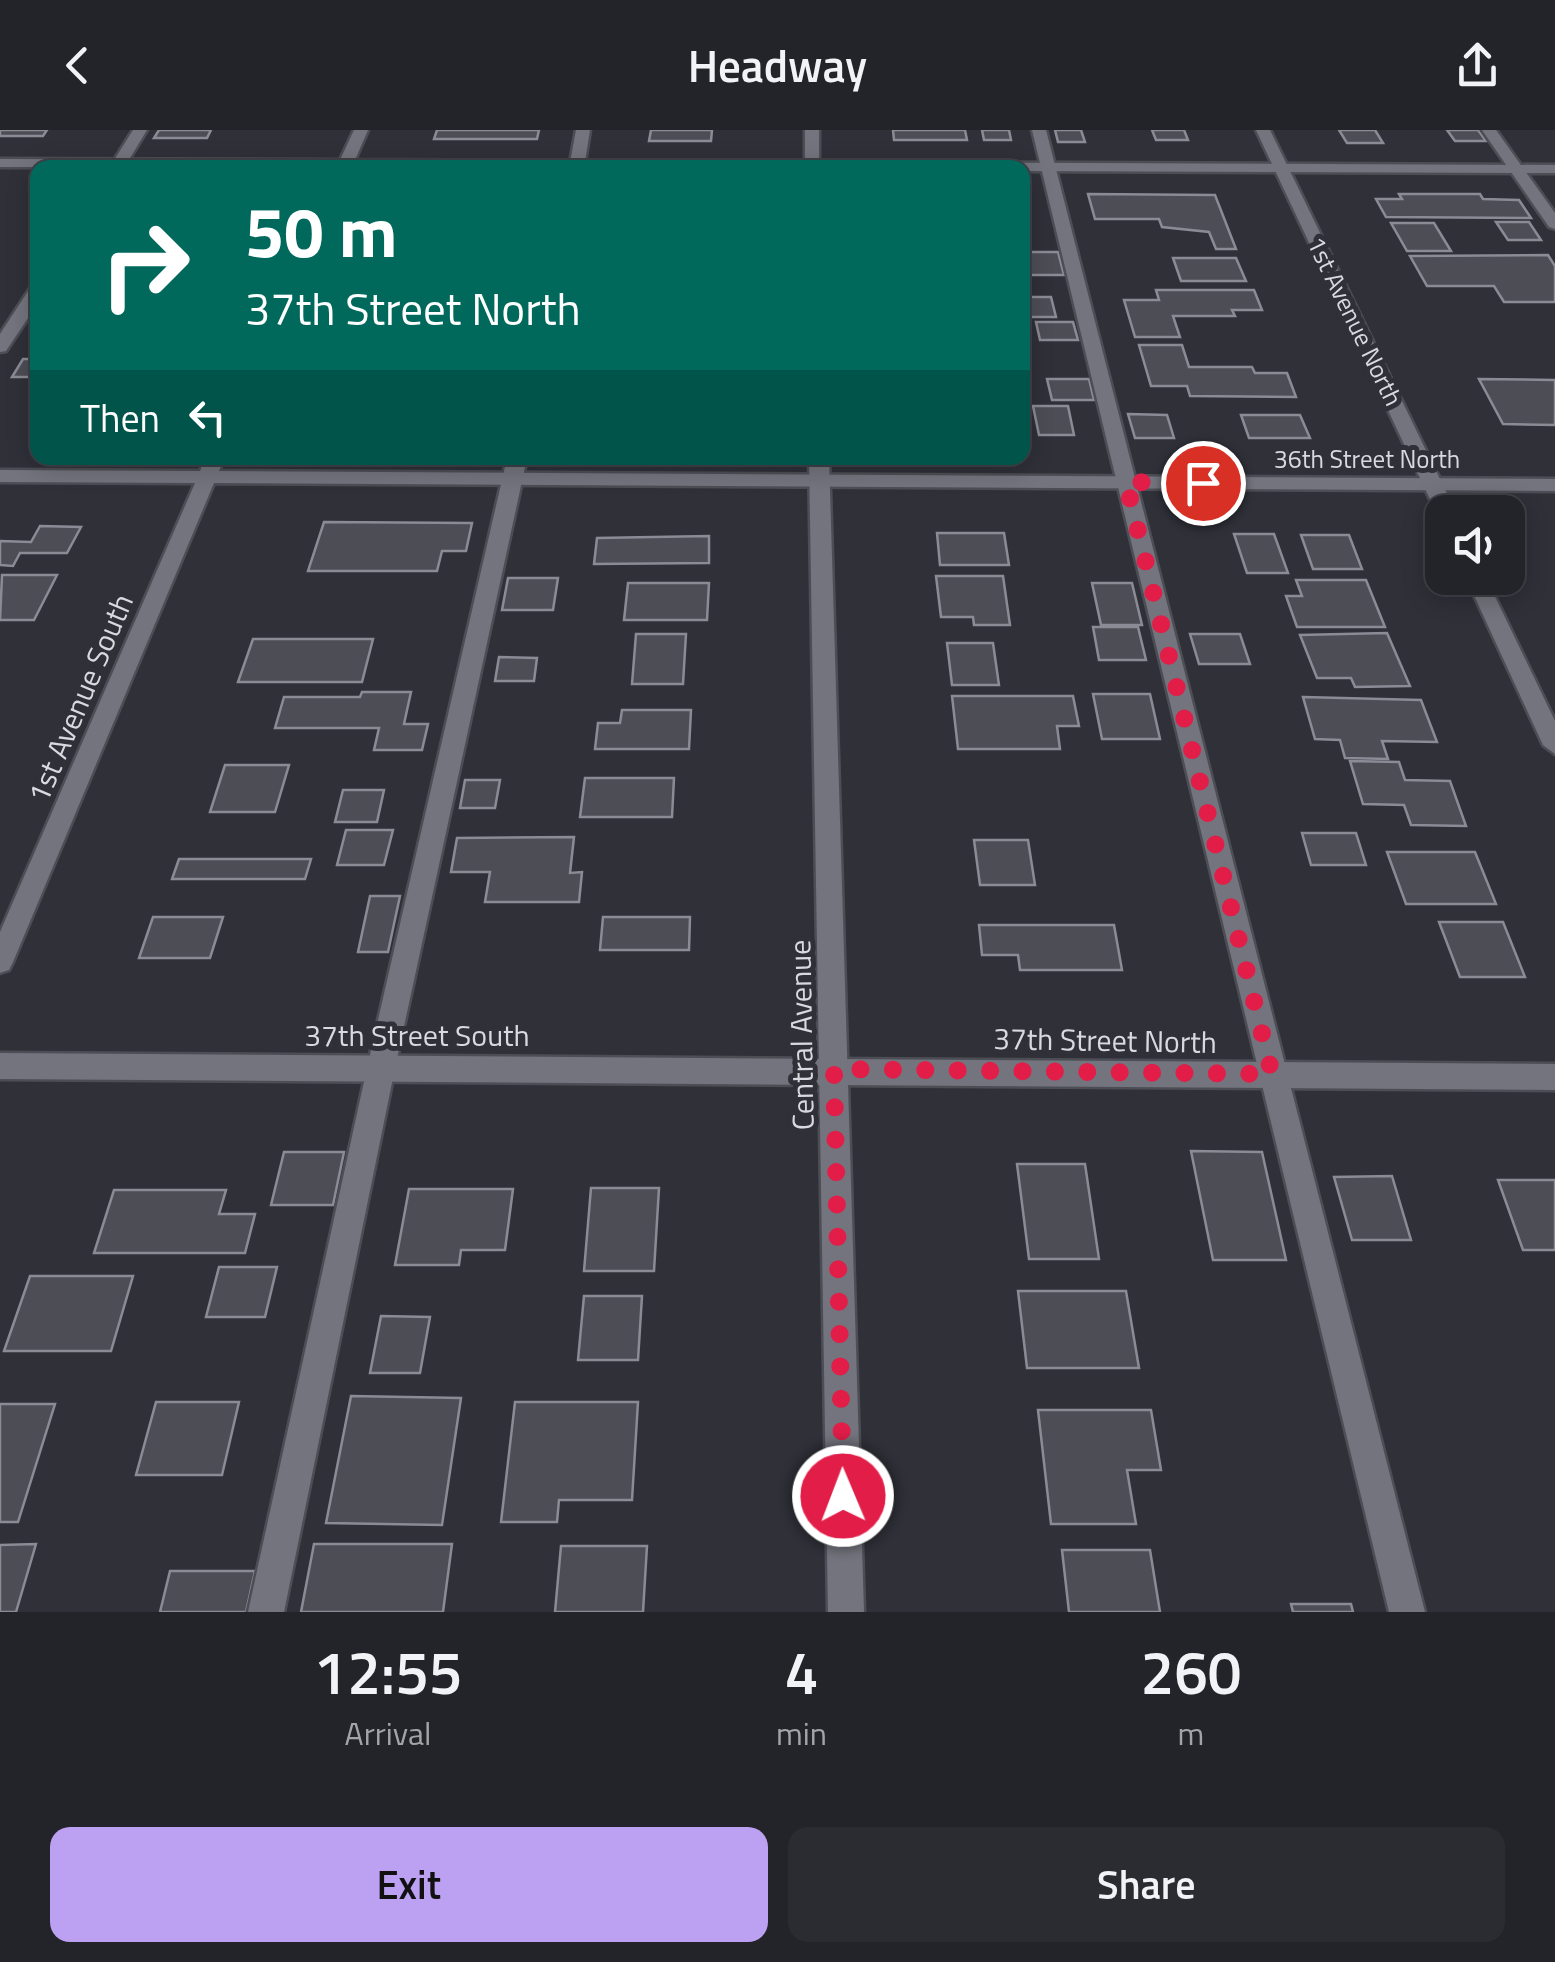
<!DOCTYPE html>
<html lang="en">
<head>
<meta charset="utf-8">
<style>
  body { margin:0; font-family:"Titillium Web",sans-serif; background:#2b2c32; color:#f1f3f6; height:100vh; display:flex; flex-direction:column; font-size:38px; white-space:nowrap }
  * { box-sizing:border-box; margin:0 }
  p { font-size:32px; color:#a3a4a8 }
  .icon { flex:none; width:55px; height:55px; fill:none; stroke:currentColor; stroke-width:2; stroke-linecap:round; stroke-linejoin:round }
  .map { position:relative; height:1482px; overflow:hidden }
  .drawer { display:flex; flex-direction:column; background:#23242a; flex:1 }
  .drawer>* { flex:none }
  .hud { position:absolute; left:30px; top:30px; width:1000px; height:305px; border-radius:20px; box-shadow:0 5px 25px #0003,0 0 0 2px #404147; background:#00695c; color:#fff; overflow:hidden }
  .tools { position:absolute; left:1425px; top:365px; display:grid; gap:20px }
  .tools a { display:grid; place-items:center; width:100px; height:100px; border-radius:20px; background:#23242a; box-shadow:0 5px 25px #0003,0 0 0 2px #404147; font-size:50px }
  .pin { position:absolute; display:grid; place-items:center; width:85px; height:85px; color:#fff; margin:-42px; border:5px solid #fff; border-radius:50%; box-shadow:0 2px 10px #0007 }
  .me { position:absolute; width:110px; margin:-55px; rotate:359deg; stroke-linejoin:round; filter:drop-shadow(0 0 8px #0008) }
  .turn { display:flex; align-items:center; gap:35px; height:210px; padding:0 50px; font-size:45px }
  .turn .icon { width:130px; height:130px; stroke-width:2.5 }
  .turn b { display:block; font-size:70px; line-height:85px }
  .then { display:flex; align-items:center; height:95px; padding:0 50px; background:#0003; gap:20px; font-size:38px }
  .eta { display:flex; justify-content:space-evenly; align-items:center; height:170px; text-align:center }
  .eta b { font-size:60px; font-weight:600; line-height:70px }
  .cta { display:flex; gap:20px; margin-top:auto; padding:20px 50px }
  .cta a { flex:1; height:115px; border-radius:20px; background:#bca0f2; color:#111; font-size:40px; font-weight:600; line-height:115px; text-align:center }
  .cta a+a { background:#2b2c32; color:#f1f3f6 }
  header { display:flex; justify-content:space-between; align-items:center; height:130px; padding:0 50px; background:#23242a; font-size:45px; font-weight:600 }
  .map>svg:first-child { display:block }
  .building { fill:#4d4d56; stroke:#8a8b95; stroke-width:2.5 }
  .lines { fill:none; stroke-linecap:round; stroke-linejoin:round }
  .lane-casing { stroke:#4d4e55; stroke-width:5 }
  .street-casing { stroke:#4d4e55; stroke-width:5 }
  .secondary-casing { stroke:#4d4e55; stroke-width:5 }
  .lane { fill:#73747d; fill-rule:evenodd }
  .street { fill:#73747d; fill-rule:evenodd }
  .secondary { fill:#73747d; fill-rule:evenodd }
  .route { stroke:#e11d48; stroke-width:18; stroke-dasharray:0 32.4 }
  .labels { text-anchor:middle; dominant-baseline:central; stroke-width:10; stroke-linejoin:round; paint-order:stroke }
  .far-street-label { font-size:25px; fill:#d9dadf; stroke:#2f3038 }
  .street-label { font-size:30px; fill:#d9dadf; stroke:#2f3038 }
</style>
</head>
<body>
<header><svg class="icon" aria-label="back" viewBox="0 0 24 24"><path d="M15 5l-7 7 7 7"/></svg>Headway<svg class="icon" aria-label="share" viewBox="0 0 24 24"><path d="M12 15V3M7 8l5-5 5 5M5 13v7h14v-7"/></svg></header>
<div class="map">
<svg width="1555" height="1482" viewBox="0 0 1555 1482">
  <rect width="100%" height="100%" fill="#2f3038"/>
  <g class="building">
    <path d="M0 0H47L43 6H0Z"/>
    <path d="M159 0H211L207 8H154Z"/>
    <path d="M437 0H539L537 9H434Z"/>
    <path d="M651 0H712L711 11H649Z"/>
    <path d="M893 0H965L967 10H894Z"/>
    <path d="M982 0H1009L1011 10H984Z"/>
    <path d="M1055 0H1081L1085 12H1058Z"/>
    <path d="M1152 0H1184L1188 10H1156Z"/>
    <path d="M1339 0H1375L1383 13H1347Z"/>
    <path d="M1447 0H1478L1486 11H1455Z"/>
    <path d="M1088 64 1215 65 1236 119H1216L1209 102 1162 97 1159 89H1095Z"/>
    <path d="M1399 64H1480L1483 69 1519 70 1531 88 1386 87 1376 69H1402Z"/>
    <path d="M1496 92H1529L1541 110H1508Z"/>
    <path d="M1391 93H1434L1451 121H1407Z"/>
    <path d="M1022 122H1058L1064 145H1025Z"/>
    <path d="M1548 125 1555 136V172H1504L1494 156H1427L1410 126Z"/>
    <path d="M1173 128H1236L1246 151H1181Z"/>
    <path d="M1156 160H1254L1262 180H1232L1235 186H1173L1180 207H1135L1124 170H1159Z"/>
    <path d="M1022 167H1051L1056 187H1023Z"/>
    <path d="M1036 192H1073L1078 210H1040Z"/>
    <path d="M1139 215H1182L1189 237H1252L1255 243H1287L1296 267 1190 266 1187 256H1151Z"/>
    <path d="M23 229H38V247H12Z"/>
    <path d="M1047 249H1089L1094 270H1052Z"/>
    <path d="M1479 249 1555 250V295L1503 294Z"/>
    <path d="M1033 276H1068L1074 305H1039Z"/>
    <path d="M1128 284 1167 285 1174 308H1135Z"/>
    <path d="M1241 285H1300L1310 308H1249Z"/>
    <path d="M324 392 472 393 466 421H442L437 441H308Z"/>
    <path d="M40 396 81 397 67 423H20L13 436 0 435V411L31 412Z"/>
    <path d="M937 403H1004L1009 435H940Z"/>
    <path d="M1234 404H1274L1288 443H1247Z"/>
    <path d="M1301 405H1349L1362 439H1313Z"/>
    <path d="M709 406V433L594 434 597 408Z"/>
    <path d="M2 445H57L34 490H0Z"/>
    <path d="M936 446H1003L1010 495H974L973 487H941Z"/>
    <path d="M508 448H558L553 480H502Z"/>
    <path d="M1296 450H1366L1385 497H1297L1286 466H1302Z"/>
    <path d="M628 453H709L707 490H624Z"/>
    <path d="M1092 453H1132L1142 495H1101Z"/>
    <path d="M1093 497H1138L1146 530H1099Z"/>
    <path d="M1387 503 1410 556 1355 557 1351 548H1317L1300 505Z"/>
    <path d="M636 504H686L683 554H632Z"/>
    <path d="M1190 504H1240L1250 534H1199Z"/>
    <path d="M253 509H373L362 552H238Z"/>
    <path d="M947 513H993L999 555H952Z"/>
    <path d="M499 527 537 528 534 551H495Z"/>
    <path d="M362 562H411L404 594H428L422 620H374L379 598H275L284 567H360Z"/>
    <path d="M1093 564H1150L1160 609H1102Z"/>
    <path d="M952 566H1073L1079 596H1057L1060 619H958Z"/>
    <path d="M1303 567 1421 570 1437 612 1382 611 1388 629 1345 628 1340 610 1315 609Z"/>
    <path d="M622 580H691L689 619H595L598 593H620Z"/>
    <path d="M1350 631 1399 632 1405 650 1450 651 1466 696 1411 695 1404 675 1363 674Z"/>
    <path d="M225 635H289L275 682H210Z"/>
    <path d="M585 648H674L672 687H580Z"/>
    <path d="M465 650H500L495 678H460Z"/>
    <path d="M343 660H384L377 692H335Z"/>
    <path d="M346 700H393L384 735H337Z"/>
    <path d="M1302 703H1356L1366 735H1311Z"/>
    <path d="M574 707 570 743 582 742 579 772H485L490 742H451L457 708Z"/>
    <path d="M974 710H1028L1035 755H980Z"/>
    <path d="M1387 722H1475L1496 774H1406Z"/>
    <path d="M179 729H311L305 749H172Z"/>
    <path d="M370 766H400L388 822H358Z"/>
    <path d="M153 787H223L210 828H139Z"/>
    <path d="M603 787H690L689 820H600Z"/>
    <path d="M1439 792H1503L1525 847H1460Z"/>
    <path d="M979 795H1114L1122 840H1020L1018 825H982Z"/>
    <path d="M1191 1021 1262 1022 1286 1130H1213Z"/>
    <path d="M284 1022H344L333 1075H271Z"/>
    <path d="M1017 1034H1085L1099 1129H1029Z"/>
    <path d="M1392 1046 1411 1110H1352L1334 1047Z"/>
    <path d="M1498 1050H1555V1120H1523Z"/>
    <path d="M591 1058H659L654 1141H584Z"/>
    <path d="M409 1059H513L505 1120H461L459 1135H395Z"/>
    <path d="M114 1060H226L219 1084H255L245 1123H94Z"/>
    <path d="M219 1137H277L265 1187H206Z"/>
    <path d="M30 1146H133L111 1221H4Z"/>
    <path d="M1018 1161H1126L1139 1238H1027Z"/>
    <path d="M584 1166H642L638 1230H578Z"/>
    <path d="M381 1186 430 1187 420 1243H370Z"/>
    <path d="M351 1266 461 1268 442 1395 326 1393Z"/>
    <path d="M156 1272H239L222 1345H136Z"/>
    <path d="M515 1272H638L632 1370H559L557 1392H501Z"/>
    <path d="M0 1274H55L18 1392H0Z"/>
    <path d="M1038 1280H1151L1161 1340H1127L1136 1394H1051Z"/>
    <path d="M36 1414 16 1482H0V1415Z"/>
    <path d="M314 1414H452L443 1482H301Z"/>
    <path d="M561 1416H647L643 1482H555Z"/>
    <path d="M1062 1420H1150L1160 1482H1069Z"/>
    <path d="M170 1441H255L246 1482H160Z"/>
    <path d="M1291 1474H1351L1353 1482H1293Z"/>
  </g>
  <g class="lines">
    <defs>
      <g id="lane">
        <path d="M133 0H147L124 38H109Z"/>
        <path d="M576 0H590L584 38H569Z"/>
        <path d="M1032 0H1046L1425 1482H1389Z"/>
        <path d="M1482 0H1496L1555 83V99L1549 97Z"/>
        <path d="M38 154V173L6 221 0 222V204L32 155Z"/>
        <path d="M507 328H527L395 938 284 1482H248L367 938Z"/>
      </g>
      <g id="street">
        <path d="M354 0H368L355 30 1555 35V43L1022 41V38L0 37V29L340 30Z"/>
        <path d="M205 328H224L219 341 1555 349V361L214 353 13 832 9 840 0 843V802L195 353 0 352V340L200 341Z"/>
        <path d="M0 923 1555 934V960L0 949Z"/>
      </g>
      <g id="secondary">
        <rect x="805" y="0" width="14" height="38"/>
        <path d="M1256 0H1270L1456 382H1442V388L1436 382Z"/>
        <path d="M809 328H829L864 1482H828Z"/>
        <path d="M1466 448H1486L1555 591V624L1543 615Z"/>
      </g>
    </defs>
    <use href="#lane" class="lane-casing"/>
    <use href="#street" class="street-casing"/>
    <use href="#secondary" class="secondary-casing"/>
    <use href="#lane" class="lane"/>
    <use href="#street" class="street"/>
    <use href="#secondary" class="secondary"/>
  </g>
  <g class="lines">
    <path class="route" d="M843 1366 834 939 1272 944 1126 352 1203 353"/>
  </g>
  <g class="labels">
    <g class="far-street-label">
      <text transform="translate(1355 191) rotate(64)">1st Avenue North</text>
      <text x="1367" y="329">36th Street North</text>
    </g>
    <g class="street-label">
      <text transform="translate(80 568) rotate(-67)">1st Avenue South</text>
      <text x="417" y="905">37th Street South</text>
      <text transform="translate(801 905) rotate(-91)">Central Avenue</text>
      <text transform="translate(1105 910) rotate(1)">37th Street North</text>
    </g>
  </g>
</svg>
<div class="tools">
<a><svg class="icon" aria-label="sound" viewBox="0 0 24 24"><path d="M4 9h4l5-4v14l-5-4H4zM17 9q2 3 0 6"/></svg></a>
</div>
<div class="pin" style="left:1203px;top:353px;background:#d93025"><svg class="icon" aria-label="arrive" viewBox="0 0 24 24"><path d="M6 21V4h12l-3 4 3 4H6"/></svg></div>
<svg class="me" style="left:843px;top:1366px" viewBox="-20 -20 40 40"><circle r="17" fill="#e11d48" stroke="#fff" stroke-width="3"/><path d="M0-11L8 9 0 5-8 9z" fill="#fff"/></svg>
<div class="hud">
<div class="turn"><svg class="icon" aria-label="right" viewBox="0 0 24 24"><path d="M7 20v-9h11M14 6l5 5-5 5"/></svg><div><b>50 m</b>37th Street North</div></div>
<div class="then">Then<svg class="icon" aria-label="left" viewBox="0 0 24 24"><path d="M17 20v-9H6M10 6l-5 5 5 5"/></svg></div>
</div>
</div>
<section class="drawer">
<div class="eta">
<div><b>12:55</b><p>Arrival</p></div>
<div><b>4</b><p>min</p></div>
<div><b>260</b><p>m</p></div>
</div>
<div class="cta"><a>Exit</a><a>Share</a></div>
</section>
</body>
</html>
